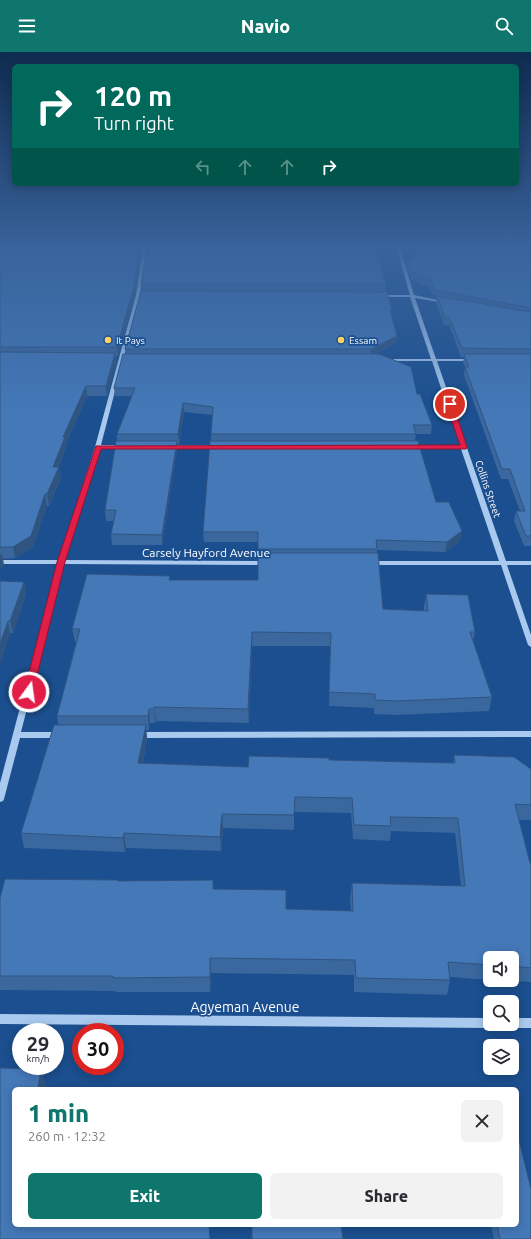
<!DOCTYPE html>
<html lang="en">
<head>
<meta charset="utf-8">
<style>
  body { margin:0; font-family:Ubuntu,sans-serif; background:#f2f2f3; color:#2b2b33; height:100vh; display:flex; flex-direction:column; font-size:15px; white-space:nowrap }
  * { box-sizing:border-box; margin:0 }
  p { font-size:13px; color:#7c7c81 }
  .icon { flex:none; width:22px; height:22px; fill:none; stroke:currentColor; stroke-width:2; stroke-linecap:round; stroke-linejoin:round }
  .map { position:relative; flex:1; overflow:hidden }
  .panel { position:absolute; left:12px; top:1035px; width:507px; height:140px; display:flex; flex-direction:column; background:#fff; border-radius:6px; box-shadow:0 2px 10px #0003 }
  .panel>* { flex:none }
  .hud { position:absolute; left:12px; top:12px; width:507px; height:122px; border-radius:6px; box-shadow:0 2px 10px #0003; background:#00695c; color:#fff; overflow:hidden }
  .controls { position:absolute; left:483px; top:899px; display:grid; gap:8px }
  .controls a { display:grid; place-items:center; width:36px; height:36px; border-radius:6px; background:#fff; box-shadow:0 2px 10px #0003; font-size:20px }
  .speed { position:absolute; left:12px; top:971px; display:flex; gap:8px; font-size:20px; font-weight:700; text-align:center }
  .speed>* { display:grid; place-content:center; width:52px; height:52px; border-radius:50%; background:#fff; box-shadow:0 2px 10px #0003; line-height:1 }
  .speed small { font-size:10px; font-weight:400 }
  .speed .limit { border:6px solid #d22; background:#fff; color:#111 }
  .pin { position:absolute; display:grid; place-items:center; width:34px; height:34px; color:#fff; margin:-17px; border:2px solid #fff; border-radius:50%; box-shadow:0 1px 4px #0007 }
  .me { position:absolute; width:44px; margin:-22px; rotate:14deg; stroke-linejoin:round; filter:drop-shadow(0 0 3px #0008) }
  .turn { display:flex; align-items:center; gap:14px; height:84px; padding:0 16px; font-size:18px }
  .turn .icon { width:52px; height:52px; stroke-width:2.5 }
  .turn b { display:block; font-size:28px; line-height:34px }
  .lanes { display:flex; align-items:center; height:38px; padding:0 16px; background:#0003; justify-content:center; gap:20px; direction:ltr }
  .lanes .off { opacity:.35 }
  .round { display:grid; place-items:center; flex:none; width:42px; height:42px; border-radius:6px; background:#f2f2f3 }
  .head { display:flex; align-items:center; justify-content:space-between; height:68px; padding:0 16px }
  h1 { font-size:24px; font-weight:800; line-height:30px; color:#0f766e }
  .primary-button { display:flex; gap:8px; margin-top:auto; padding:8px 16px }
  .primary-button a { flex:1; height:46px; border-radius:6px; background:#0f766e; color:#fff; font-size:16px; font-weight:800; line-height:46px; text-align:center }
  .primary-button a+a { background:#f2f2f3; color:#2b2b33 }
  header { display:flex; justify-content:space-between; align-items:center; height:52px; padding:0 16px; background:#0f766e; color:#fff; font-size:18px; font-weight:800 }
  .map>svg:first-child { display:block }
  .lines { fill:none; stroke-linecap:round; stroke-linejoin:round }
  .minor { fill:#a9c9ee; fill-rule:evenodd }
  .wall { fill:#3a679d }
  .shaded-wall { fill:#305480 }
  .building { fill:#4478b7; stroke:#305480 }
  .route { fill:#e11d48; stroke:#92132f }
  .poi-dot { fill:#ffd166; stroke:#1b4f8f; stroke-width:1.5 }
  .labels { text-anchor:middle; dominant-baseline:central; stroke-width:3.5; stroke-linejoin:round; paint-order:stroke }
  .far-poi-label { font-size:10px; fill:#fff; stroke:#1b4f8f; text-anchor:start }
  .far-street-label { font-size:10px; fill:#fff; stroke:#1b4f8f }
  .street-label { font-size:12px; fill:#fff; stroke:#1b4f8f }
  .near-street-label { font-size:14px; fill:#fff; stroke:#1b4f8f }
</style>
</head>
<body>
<header><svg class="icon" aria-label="menu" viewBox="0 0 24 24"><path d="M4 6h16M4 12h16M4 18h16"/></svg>Navio<svg class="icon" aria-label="search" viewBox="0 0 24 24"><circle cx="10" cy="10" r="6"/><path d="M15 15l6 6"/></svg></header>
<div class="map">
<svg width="531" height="1187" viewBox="0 0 531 1187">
  <rect width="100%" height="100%" fill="#1b4f8f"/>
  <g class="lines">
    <g class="minor">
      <path d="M143 196H147L140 243 101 393H124L127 395 124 397H100L65 508 268 509 271 511 268 513 64 512 21 680H59L62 681 63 683 62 685 59 686H20L4 747 3 749 0 750V731L58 512H0V508H59L95 395 136 243Z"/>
      <path d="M366 196H400L414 243 447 250 445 251 415 246 436 307H472L474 308 472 309H437L506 509H531V513H507L531 583V595L528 593 501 513H370L367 511 370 509H499L461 397H412L409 395 412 393H460L432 309H386L384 308 386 307H431L410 245H380L378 244 380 243H410L397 197H368Z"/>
      <path d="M168 393H220L223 395 220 397 166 396V394Z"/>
      <path d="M531 679V685L137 686 134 685 133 683 134 681 137 680Z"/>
      <path d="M0 962 490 966V972H495L494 974 490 976 0 972Z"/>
      <path d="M512 966H531V976H512L508 974 507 972H512Z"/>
    </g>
  </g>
  <g class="wall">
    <path d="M0 196H142L135 243 118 304 115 305 116 310 107 344H87L66 392V395L59 415 61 426 49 454H47L33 495 15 506 3 507 4 514 0 516Z"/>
    <path d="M423 196H531V494H524L514 469 516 459H520L508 427H501L464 323 465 315 463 310 464 305H461L449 273H444L436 251 437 246 434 245 430 236 411 227 407 215 408 208Z"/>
    <path d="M378 203 386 232 385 240 392 258 391 264 397 284 396 291 375 302 417 342 432 373 431 382H416L415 389 436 450 460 489 445 500 377 498V501L383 557 424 559V555L426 542 475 580 473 589 492 645 489 659 396 663 374 662V656L329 654 330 594H252L249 671 156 669 155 671H150L149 678H146L147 687 143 711 248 715 329 708 453 711 454 703 531 717V768H519L530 811H531V930L493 928H512V906H490V928L450 925V928L447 943 354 940V923L211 921 210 940H116L115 939 0 938V846L118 829 213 837 286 857 351 859 350 846 352 831 461 834 455 781 391 779 390 789 353 787 351 761 294 760V778L223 776 221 799 126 796 125 800 24 796 21 781 58 673 57 664 76 590H75L72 577 170 524V528H258V490H204L203 480 211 389V382L212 363 184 360 179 392H177V398L162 493H112L111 482 114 469H106L105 458 117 389V382L132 344H115L114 336 126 302 125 297 142 239 141 232Z"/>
    <path d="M0 529 24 530 26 542 13 581H10L0 612Z"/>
    <path d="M491 1173H517L531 1187H494Z"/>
  </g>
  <g class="shaded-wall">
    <path d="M140 196H142L135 243 118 304 117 295Z"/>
    <path d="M397 284 396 291 370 304 371 297Z"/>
    <path d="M115 301 116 310 107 344 106 334Z"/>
    <path d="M86 334 87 344 66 392V395L58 418 59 415 61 426 49 454 47 442 53 415 63 385Z"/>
    <path d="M183 351 184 360 179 392 178 382Z"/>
    <path d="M177 389V398L162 493V483Z"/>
    <path d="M45 442 47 454 33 495 15 506 13 495Z"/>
    <path d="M462 479 460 489 445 500 447 490Z"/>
    <path d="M2 502 4 514 0 516V503Z"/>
    <path d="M24 530 26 542 13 581 10 569Z"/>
    <path d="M8 569 10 581 0 612V592Z"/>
    <path d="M252 580V594L249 671 248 657Z"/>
    <path d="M154 655 156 669 155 671 154 657Z"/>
    <path d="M149 657 150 671 149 678 148 664Z"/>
    <path d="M146 673 147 687 140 725 138 711Z"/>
    <path d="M222 762 223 776 221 799 220 785Z"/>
    <path d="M124 781 126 796 125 800 123 786Z"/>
    <path d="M210 906 211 921 210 940Z"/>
    <path d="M41 1017 46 1034V1037H38Z"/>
    <path d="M209 1173H210V1187Z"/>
  </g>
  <g class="building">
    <path d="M0 196H140L134 234 117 295H0Z"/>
    <path d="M147 196H377L378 203 386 232H141Z"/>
    <path d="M423 196H486L531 202V256L435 238 431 228 411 219 408 208Z"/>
    <path d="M521 196H531V197Z"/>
    <path d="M141 239 387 240 392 258H390L397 284 371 297H125Z"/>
    <path d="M437 244 531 260V297L462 296 449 265H445Z"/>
    <path d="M0 300 115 301 106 334H86L63 385H65L53 415H59L47 442H45L31 484 13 495H0Z"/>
    <path d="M123 302H379L411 315 417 342H420L432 373H413L416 382H211L213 355 183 351 178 382H117L135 336H114Z"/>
    <path d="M464 302H531V484H526L516 459H525L510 417H502L465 315H469Z"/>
    <path d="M116 389H177L162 483 111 482 116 458H105Z"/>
    <path d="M210 389H418L436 450H449L462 479 447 490 376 488 377 497H258V480H203Z"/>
    <path d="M258 501H378L383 557 428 559 426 542 468 543 475 580H470L492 645 397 649 375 648V642L329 640 331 581 252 580 248 657 154 655V657H149L148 664H57L80 577H72L87 522 170 524 169 528H258Z"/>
    <path d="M0 529 24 530 10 569H8L0 592Z"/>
    <path d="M54 673H146L138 711 248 715 249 704 329 706V708L455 711 454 703 514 705 531 717V753L515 752 530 811H531V916L512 914V906H490V913L448 910 450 928 356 926 355 908 210 906V925L113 926V924H0V846L5 827 118 828V829L213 828V837L286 838V857L353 859 352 831 465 834 458 766 390 765 391 774 354 773 352 746 295 745 294 763 222 762 220 785 124 781 123 786 21 781Z"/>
    <path d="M0 1016 41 1017 38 1037H14V1173H209L210 1187H0Z"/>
    <path d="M517 1080 531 1137V1187H500L497 1173H517Z"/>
    <path d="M252 1173H341L343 1187H252Z"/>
  </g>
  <linearGradient id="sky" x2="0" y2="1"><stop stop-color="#0f2b4f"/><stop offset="0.54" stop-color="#39639b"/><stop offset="1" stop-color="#39639b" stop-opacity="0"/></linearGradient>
  <rect width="531" height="362" fill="url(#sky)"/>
  <path class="route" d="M450 350 453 352 467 395 466 397H101L65 510 33 640 29 643 25 642 24 640 57 510 96 394 460 393 446 352Z"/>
  <g class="poi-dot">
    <circle cx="108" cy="288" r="4"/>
    <circle cx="341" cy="288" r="4"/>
  </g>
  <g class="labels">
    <g class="far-poi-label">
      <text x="116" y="288">It Pays</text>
      <text x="349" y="288">Essam</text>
    </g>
    <g class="far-street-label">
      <text transform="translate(488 437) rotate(71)">Collins Street</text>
    </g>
    <g class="street-label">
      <text x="206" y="500">Carsely Hayford Avenue</text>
    </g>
    <g class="near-street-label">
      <text x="245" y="955">Agyeman Avenue</text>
    </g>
  </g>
</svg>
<div class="controls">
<a><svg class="icon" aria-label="sound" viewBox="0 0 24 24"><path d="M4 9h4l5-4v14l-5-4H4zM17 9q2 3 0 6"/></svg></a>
<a><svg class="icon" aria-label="search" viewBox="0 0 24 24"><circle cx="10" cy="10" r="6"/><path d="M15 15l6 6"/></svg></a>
<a><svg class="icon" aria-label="layers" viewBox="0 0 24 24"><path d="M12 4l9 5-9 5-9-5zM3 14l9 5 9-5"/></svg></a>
</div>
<div class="speed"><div>29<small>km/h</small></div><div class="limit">30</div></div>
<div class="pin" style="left:450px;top:352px;background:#d93025"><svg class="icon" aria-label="arrive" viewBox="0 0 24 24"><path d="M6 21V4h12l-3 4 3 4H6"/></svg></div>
<svg class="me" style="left:29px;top:640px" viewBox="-20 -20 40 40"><circle r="17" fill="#e11d48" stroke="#fff" stroke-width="3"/><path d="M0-11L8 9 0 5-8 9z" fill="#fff"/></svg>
<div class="hud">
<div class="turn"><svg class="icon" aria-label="right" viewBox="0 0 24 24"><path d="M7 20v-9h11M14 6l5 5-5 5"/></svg><div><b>120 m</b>Turn right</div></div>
<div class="lanes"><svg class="icon off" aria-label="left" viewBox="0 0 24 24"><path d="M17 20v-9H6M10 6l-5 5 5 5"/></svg><svg class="icon off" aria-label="ahead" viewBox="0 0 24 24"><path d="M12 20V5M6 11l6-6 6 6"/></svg><svg class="icon off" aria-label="ahead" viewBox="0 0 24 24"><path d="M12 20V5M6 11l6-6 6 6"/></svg><svg class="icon" aria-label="right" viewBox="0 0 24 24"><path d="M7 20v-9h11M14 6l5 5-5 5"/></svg></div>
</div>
<section class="panel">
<div class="head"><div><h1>1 min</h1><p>260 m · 12:32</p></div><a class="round"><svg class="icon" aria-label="close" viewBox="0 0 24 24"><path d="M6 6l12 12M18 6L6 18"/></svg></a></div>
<div class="primary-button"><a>Exit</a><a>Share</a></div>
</section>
</div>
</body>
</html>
